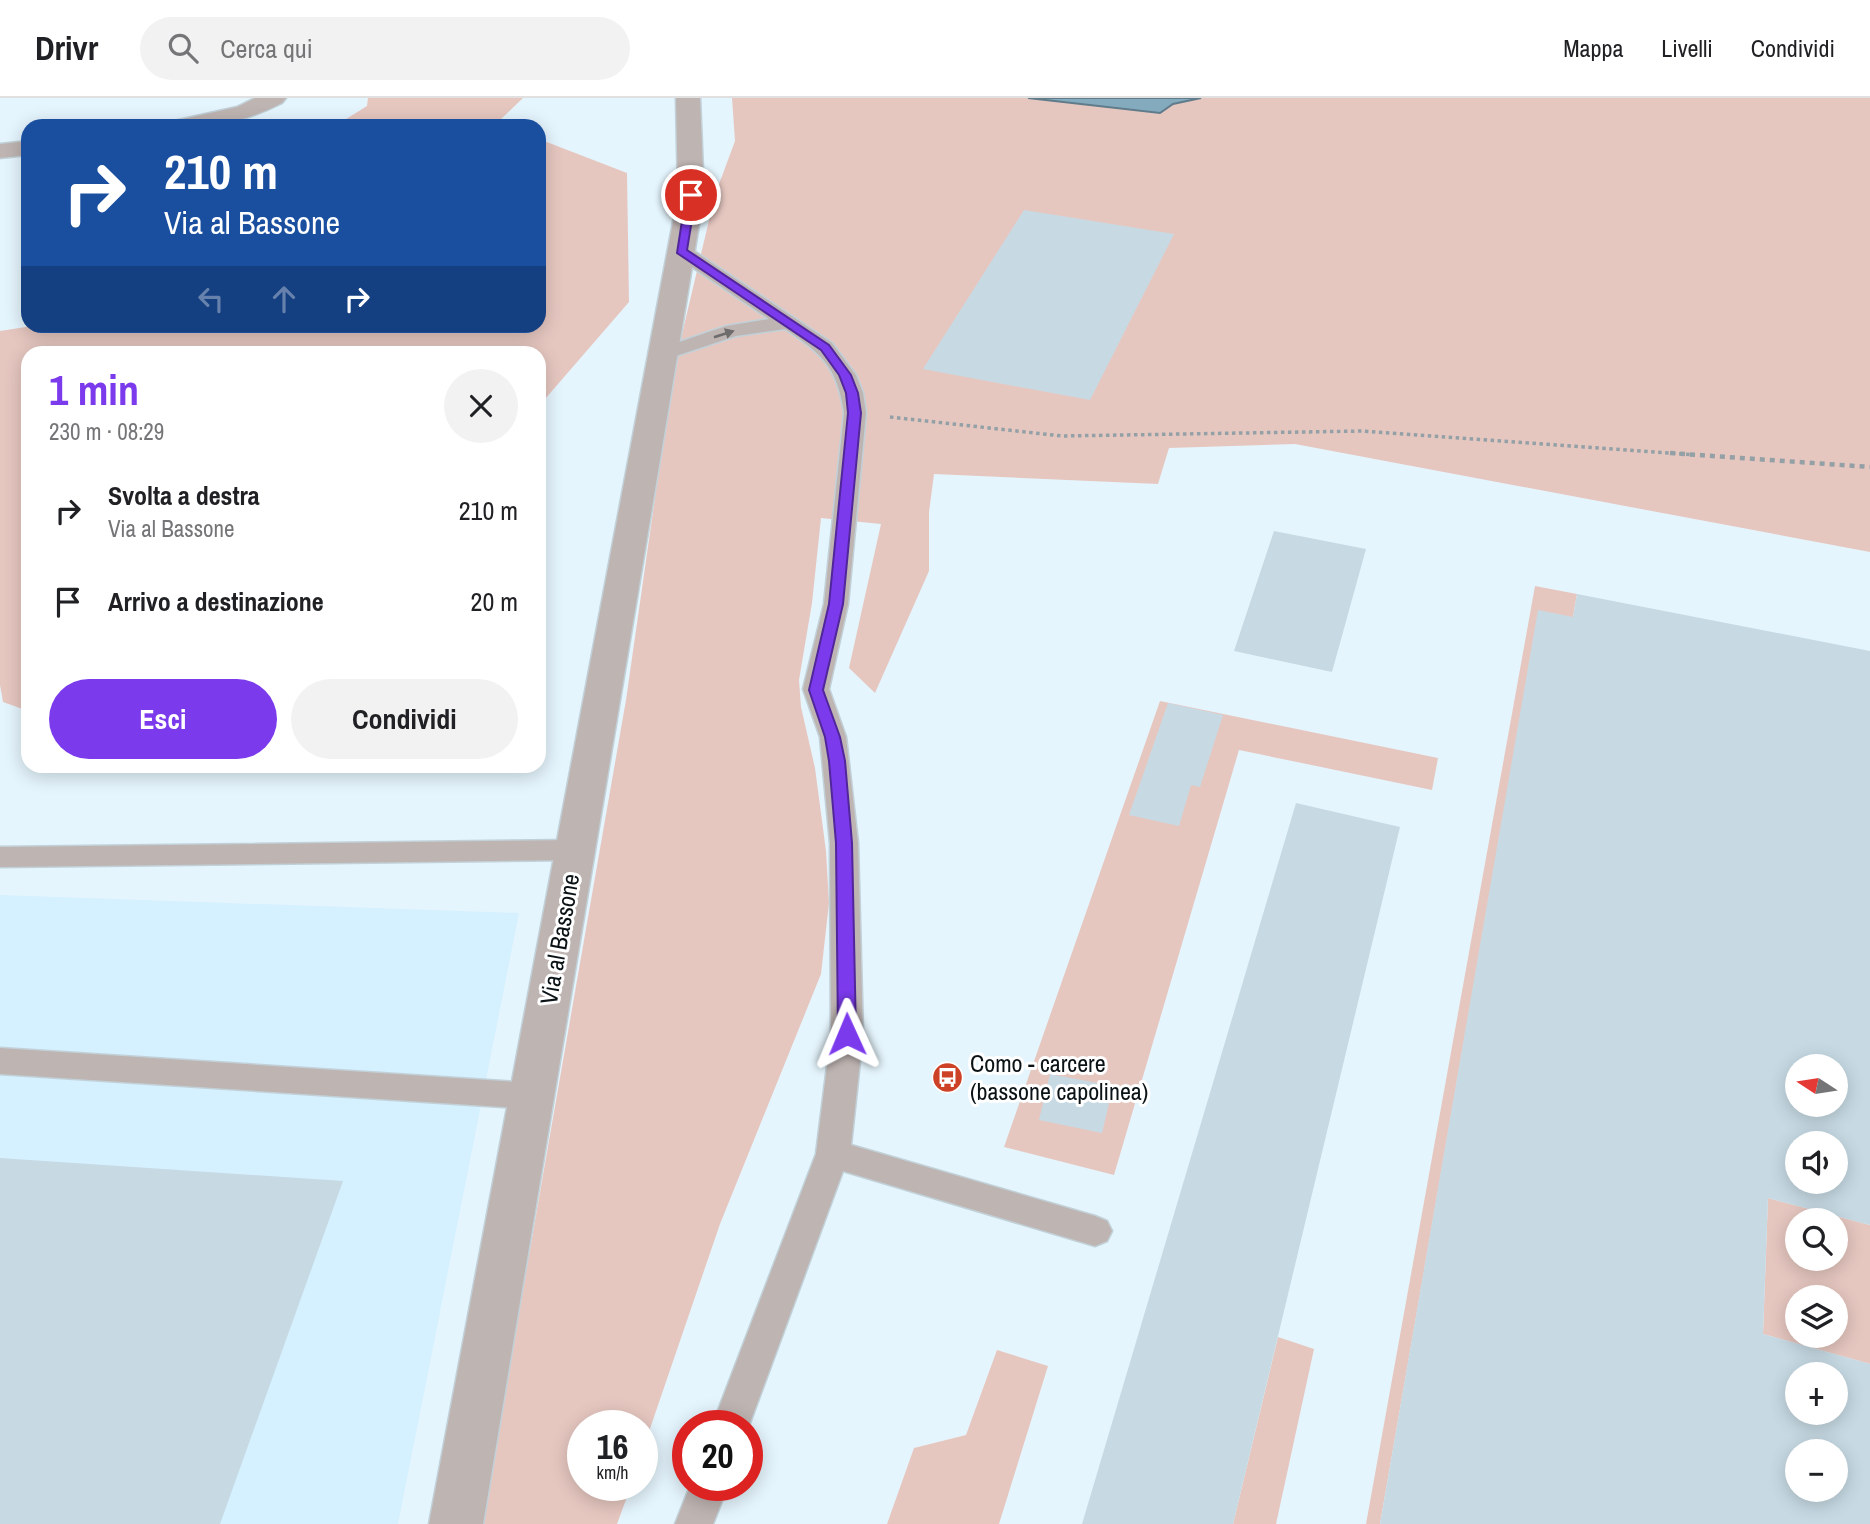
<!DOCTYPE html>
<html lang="it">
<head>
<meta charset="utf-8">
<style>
  body { margin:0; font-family:"Archivo Narrow",sans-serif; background:#f2f2f2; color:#202124; height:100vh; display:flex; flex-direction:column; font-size:26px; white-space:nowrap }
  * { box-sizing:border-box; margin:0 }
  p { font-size:23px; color:#757577 }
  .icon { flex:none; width:38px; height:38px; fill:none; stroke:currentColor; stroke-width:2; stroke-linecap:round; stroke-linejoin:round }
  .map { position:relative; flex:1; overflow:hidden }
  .sheet { position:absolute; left:21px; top:248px; width:525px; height:427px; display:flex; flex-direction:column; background:#fff; border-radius:21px; box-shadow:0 4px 18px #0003 }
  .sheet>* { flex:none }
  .guide { position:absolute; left:21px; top:21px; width:525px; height:214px; border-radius:21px; box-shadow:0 4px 18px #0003; background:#1a4fa0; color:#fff; overflow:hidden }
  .needle { width:46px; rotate:282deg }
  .tools { position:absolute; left:1785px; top:956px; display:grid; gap:14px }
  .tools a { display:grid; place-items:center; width:63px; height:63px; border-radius:50%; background:#fff; box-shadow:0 4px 18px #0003; font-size:35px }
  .speed { position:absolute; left:567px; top:1312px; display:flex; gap:14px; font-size:35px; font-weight:700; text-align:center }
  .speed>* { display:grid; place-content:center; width:91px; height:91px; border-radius:50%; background:#fff; box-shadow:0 4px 18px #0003; line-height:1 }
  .speed small { font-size:18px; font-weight:400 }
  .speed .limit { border:10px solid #d22; background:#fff; color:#111 }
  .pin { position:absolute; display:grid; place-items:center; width:60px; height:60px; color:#fff; margin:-30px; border:4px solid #fff; border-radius:50%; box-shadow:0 2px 7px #0007 }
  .me { position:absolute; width:77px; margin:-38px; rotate:359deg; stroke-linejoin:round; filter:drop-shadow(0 0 5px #0008) }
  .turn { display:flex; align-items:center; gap:24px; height:147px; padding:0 28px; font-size:32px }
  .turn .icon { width:91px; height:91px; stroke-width:2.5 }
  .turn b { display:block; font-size:49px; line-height:60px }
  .lanes { display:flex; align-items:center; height:66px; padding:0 28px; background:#0003; justify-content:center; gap:35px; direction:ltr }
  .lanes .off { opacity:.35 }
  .round { display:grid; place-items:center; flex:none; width:74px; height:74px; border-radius:37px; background:#f2f2f2 }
  .overview { display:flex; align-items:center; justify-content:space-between; height:119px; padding:0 28px }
  h1 { font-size:42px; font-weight:700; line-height:52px; color:#7c3aed }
  .primary-button { display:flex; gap:14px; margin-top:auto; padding:14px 28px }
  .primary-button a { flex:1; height:80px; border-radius:42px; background:#7c3aed; color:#fff; font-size:28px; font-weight:700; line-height:80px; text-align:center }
  .primary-button a+a { background:#f2f2f2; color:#202124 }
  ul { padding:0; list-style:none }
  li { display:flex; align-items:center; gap:21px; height:91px; padding:0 28px }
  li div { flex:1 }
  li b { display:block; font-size:26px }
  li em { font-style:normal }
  header { display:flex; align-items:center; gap:42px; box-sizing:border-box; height:98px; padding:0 35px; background:#fff; border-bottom:2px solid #e0e0e0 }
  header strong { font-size:33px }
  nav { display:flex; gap:38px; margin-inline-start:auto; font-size:24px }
  .search { width:490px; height:63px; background:#f2f2f2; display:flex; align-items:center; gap:18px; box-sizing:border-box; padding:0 24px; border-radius:38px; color:#757577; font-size:26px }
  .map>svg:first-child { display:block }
  .built { fill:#d5f0fe }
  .green { fill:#e6c7c0; fill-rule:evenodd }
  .water { fill:#84aabe; stroke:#607c8b; stroke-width:2 }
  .building { fill:#c7dae4; fill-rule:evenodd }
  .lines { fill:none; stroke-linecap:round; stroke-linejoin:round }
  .service-casing { stroke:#c2d1d8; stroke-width:3 }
  .minor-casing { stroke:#c2d1d8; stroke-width:3 }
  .path-far1 { stroke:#93a0a6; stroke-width:3.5; stroke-dasharray:3.5 3.5; stroke-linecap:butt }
  .path { stroke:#93a0a6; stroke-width:4.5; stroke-dasharray:5 5; stroke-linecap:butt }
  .service { fill:#beb4b2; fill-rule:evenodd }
  .minor { fill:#beb4b2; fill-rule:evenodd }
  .oneway { fill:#6d6b6b }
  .route { fill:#7c3aed; stroke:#51269a; stroke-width:2 }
  .labels { text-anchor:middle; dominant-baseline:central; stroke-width:6; stroke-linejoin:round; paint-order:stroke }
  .street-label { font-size:24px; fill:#0b1215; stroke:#fff }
  .poi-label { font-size:24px; fill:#0b1215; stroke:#fff; text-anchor:start }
</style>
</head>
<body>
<header>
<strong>Drivr</strong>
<div class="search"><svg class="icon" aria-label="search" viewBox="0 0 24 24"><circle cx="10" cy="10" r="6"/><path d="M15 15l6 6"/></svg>Cerca qui</div>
<nav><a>Mappa</a><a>Livelli</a><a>Condividi</a></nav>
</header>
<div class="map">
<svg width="1870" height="1426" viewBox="0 0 1870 1426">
  <rect width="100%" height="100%" fill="#e5f5fd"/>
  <path class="built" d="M0 797 519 815 398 1426H0Z"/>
  <g class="green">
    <path d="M368 0H523L498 24 506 28H335L367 8Z"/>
    <path d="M732 0H1028L1160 15 1173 6 1201 0H1870V454L1295 346 1169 350 1158 386 934 376 929 414V473L875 595 849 570 881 426 821 420 812 505 799 582 801 609 815 670 826 753 829 805 821 876 720 1126 642 1354V1328H583V1388H631L617 1426H482L626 602 673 274 715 97 735 43Z"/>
    <path d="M539 41 627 75 629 204 539 308V256H28V613L3 604 0 587V233L32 228H539Z"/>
    <path d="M1535 488 1577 496 1573 519 1529 569 1380 1426H1366Z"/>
    <path d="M1160 603 1438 660 1432 692 1239 652 1114 1077 1004 1049Z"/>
    <path d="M1768 1100 1870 1127V1266L1763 1236ZM1797 1122H1836V1160H1797ZM1797 1199H1836V1237H1797Z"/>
    <path d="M1278 1239 1314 1251 1276 1426H1233Z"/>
    <path d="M997 1252 1048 1268 999 1426H887L914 1350 966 1337Z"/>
  </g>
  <path class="water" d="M1028 0H1201L1173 6 1160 15Z"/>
  <g class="building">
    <path d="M1024 112 1174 136 1090 302 923 271Z"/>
    <path d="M1274 433 1366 451 1332 574 1234 553Z"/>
    <path d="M1577 496 1870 553V1127L1768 1100 1763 1236 1870 1266V1426H1380L1538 512 1573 519ZM1797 968H1836V1006H1797ZM1797 1045H1836V1083H1797ZM1797 1276H1836V1314H1797ZM1797 1353H1836V1391H1797Z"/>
    <path d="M1168 605 1223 617 1200 689 1191 687 1179 728 1129 717Z"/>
    <path d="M1296 705 1400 729 1233 1426H1082Z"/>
    <path d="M1050 976 1113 988 1102 1035 1039 1022Z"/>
    <path d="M0 1060 343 1083 220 1426H0Z"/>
  </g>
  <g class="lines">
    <defs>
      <g id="service">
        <path d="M681 147 688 149 832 245 856 277 863 295 866 315 848 506 829 591 846 639 858 745 863 936 851 1047 1095 1118 1107 1123 1112 1133 1107 1143 1095 1148 843 1073 747 1333V1328H712L816 1056 831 936 830 745 820 639 803 591 824 506 844 315C837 268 822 256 785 231L736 238 670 260H656L652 256 656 252 726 228 769 221 674 157 671 153Z"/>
        <path d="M575 742 585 745 589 752 585 759 575 762 0 769V749Z"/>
        <path d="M0 950 532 985 543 989 548 998 543 1007 532 1011 0 976Z"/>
        <path d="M690 1388H728L713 1426H675Z"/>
      </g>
      <g id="minor">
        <path d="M255 0H286L282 5C240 26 218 28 171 28L174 23 237 9Z"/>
        <path d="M676 0H700L704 97 483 1426H429L678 97Z"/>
        <path d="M28 43V57L0 60V46Z"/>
      </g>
    </defs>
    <use href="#service" class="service-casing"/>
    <use href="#minor" class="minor-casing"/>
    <path class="path-far1" d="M890 319 1062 338 1363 333 1695 357"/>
    <path class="path" d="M1670 355 1870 369"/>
    <use href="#service" class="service"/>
    <use href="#minor" class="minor"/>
  </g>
  <defs><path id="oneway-solid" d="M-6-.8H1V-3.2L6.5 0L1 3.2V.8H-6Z" transform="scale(1.75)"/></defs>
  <use class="oneway" href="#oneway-solid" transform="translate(724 236) rotate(-18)"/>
  <path class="route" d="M691 94 696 97 687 152 829 247 851 277 858 295 861 315 843 506 823 592 840 639 845 663 852 745 856 936 853 941H840L838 936 836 745 829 663 825 639 809 592 829 506 848 315 846 295 839 277 821 252 677 155 686 97Z"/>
  <defs>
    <symbol id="bus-disc" viewBox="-11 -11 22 22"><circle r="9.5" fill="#cd4226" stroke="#fff"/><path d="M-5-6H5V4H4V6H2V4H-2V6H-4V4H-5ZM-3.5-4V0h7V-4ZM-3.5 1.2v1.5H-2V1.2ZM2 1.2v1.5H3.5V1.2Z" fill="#fff"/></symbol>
  </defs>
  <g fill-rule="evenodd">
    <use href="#bus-disc" x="930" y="962" width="35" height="35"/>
  </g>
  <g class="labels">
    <g class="street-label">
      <text transform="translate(559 841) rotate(-80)">Via al Bassone</text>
    </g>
    <g class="poi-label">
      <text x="970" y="965">Como - carcere<tspan x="970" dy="28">(bassone capolinea)</tspan></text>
    </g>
  </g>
</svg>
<div class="tools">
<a><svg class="needle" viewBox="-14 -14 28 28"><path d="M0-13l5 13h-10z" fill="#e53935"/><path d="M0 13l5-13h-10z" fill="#757577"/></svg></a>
<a><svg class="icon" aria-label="sound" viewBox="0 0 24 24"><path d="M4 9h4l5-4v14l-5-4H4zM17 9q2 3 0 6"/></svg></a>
<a><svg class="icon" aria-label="search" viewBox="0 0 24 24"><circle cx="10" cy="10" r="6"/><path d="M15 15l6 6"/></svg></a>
<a><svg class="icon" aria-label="layers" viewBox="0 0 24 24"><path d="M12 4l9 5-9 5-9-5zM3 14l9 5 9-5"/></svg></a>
<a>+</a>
<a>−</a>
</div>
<div class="speed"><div>16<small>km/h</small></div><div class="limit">20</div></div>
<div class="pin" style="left:691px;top:97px;background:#d93025"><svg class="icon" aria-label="arrive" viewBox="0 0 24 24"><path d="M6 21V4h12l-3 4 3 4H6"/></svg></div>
<svg class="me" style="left:847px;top:936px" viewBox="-20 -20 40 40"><path d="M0-17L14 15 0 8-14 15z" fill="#7c3aed" stroke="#fff" stroke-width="4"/></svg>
<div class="guide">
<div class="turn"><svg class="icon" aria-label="right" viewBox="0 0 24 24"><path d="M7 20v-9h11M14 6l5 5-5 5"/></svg><div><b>210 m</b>Via al Bassone</div></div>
<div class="lanes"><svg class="icon off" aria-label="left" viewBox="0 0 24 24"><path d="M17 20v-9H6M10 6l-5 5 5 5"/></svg><svg class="icon off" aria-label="ahead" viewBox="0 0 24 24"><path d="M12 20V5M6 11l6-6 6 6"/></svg><svg class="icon" aria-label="right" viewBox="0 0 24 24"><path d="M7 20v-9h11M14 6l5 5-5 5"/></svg></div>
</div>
<section class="sheet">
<div class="overview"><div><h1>1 min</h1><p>230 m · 08:29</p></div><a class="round"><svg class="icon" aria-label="close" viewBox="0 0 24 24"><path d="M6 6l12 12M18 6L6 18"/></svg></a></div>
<ul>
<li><svg class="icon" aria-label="right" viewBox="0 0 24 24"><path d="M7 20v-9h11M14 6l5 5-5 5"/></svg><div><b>Svolta a destra</b><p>Via al Bassone</p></div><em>210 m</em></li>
<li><svg class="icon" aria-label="arrive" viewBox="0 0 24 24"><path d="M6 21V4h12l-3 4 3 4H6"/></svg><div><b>Arrivo a destinazione</b></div><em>20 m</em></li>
</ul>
<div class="primary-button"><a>Esci</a><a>Condividi</a></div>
</section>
</div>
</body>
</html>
